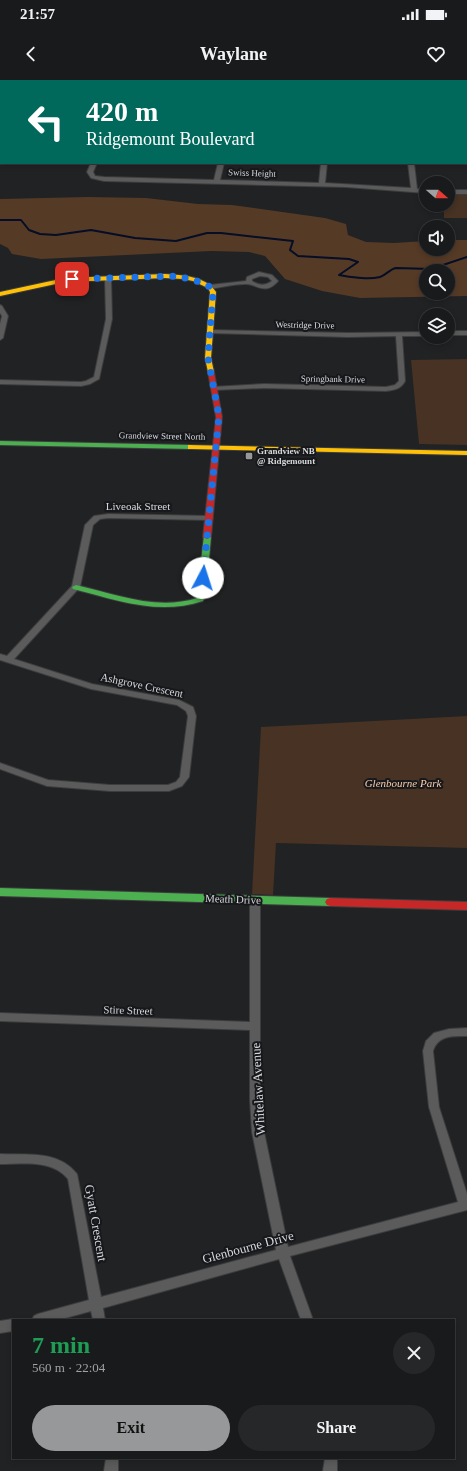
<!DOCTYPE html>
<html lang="en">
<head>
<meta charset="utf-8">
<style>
  body { margin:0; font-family:Georgia,serif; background:#262728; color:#f1f3f6; height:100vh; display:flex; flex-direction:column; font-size:15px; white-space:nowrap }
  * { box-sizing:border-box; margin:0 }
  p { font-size:13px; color:#9fa1a3 }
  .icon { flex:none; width:22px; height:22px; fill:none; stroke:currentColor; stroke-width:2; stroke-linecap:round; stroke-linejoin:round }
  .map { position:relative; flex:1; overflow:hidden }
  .drawer { position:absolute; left:12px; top:1239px; width:443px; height:140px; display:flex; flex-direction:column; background:#191a1b; border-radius:0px; box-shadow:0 2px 6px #0003,0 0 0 1px #37383a }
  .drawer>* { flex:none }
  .guide { position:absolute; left:0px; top:0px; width:467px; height:84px; box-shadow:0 2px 6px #0003,0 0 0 1px #37383a; background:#00695c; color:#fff; overflow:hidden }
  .needle { width:26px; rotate:110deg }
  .buttons { position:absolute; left:419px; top:96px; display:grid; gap:8px }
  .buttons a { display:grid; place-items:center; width:36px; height:36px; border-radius:50%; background:#191a1b; box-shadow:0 2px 6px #0003,0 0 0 1px #37383a; font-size:20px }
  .pin { position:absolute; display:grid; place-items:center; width:34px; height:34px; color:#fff; margin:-17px; border-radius:8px; box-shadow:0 2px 6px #0006 }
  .me { position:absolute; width:44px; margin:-22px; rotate:5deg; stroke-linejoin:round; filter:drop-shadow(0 0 3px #0008) }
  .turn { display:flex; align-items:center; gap:14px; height:84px; padding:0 20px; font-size:18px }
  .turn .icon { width:52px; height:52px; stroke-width:2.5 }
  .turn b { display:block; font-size:28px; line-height:34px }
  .round { display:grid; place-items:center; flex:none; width:42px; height:42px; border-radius:21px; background:#262728 }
  .head { display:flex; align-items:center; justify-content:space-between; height:68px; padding:0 20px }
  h1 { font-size:24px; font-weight:700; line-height:30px; color:#1e9e55 }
  .button { display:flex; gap:8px; margin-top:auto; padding:8px 20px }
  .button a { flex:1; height:46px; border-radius:24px; background:#97989a; color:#111; font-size:16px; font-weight:700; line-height:46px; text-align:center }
  .button a+a { background:#262728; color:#f1f3f6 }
  .status { display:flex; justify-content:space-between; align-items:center; height:28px; padding:0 20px; background:#191a1b; direction:ltr }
  .status svg { height:11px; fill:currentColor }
  header { display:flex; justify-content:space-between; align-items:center; height:52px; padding:0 20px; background:#191a1b; font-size:18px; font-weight:700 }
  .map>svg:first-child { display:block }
  .green { fill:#473223 }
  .forest { fill:#553a26; fill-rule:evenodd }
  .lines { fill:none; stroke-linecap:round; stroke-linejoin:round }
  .stream { stroke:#050e26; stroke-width:2 }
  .street-casing { stroke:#3c3d3e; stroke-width:2 }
  .fast-casing { stroke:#3c3d3e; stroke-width:2 }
  .slow-casing { stroke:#3c3d3e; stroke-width:2 }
  .jam-casing { stroke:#3c3d3e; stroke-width:2 }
  .street { fill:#5b5b5c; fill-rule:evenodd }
  .fast { fill:#4caf50; fill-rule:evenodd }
  .slow { fill:#ffc107; fill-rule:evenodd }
  .jam { fill:#c62828; fill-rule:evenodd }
  .route { stroke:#1a73e8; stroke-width:7; stroke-dasharray:0 12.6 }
  .poi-dot { fill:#97989a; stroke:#17181b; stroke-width:1.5 }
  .labels { text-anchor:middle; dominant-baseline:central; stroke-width:4; stroke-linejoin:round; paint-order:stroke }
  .far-street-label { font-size:9px; fill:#d7d8da; stroke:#17181b }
  .far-poi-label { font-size:9px; font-weight:bold; fill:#d7d8da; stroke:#17181b; text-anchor:start }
  .street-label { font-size:11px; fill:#d7d8da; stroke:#17181b }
  .park-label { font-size:11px; font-style:italic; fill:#faccaa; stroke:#17181b }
  .near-street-label { font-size:13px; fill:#d7d8da; stroke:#17181b }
</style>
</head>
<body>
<div class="status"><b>21:57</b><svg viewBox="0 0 49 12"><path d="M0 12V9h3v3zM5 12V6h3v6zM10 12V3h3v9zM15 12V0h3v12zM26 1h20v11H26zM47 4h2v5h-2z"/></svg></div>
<header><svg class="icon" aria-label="back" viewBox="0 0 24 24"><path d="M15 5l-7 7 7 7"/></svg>Waylane<svg class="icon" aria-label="heart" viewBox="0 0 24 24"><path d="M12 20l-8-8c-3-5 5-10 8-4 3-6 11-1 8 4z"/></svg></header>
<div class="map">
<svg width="467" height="1391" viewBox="0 0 467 1391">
  <rect width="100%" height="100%" fill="#212224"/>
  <g class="green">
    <path d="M448 114H467V138H444V125H448Z"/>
    <path d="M467 279V365L419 364 411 280Z"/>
    <path d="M467 636V768L276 763 273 815 252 814 261 647Z"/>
  </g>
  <path class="forest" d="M88 117 146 118 198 124 232 125 325 138 346 144 348 155 366 162 394 163 426 161V169H448V160H467V216L360 218 322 211 285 199 265 176 249 172 211 171 41 179 12 174 8 168 0 164V119ZM426 191H448V213H426Z"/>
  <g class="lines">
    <path class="stream" d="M0 140H21L29 150 40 154 56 155 91 150 135 158 176 161 207 153H221L293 161 290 170 298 176 349 179 358 182 339 195C352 197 367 200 380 197 386 195 390 189 396 188L431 189 467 177"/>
    <defs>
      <g id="street">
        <rect x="129" y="0" width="4" height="1"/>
        <rect x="302" y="0" width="26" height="1"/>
        <rect x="378" y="0" width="4" height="1"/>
        <rect x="466" y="10" width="1" height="2"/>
        <rect x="0" y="72" width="1" height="4"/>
        <path d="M91 83H97L93 92 95 96 104 97 214 100 218 83H224L220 100 319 103 321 83H327L325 103 411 108 408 83H414L417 109H426V113L346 107 104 101 91 98 87 92Z"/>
        <rect x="448" y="110" width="19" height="4"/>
        <path d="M259 192 272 195 278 201C265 216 257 204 246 204 234 204 222 207 210 209L207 207 210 205 246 201 247 197ZM260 196 268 197 272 201C265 206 259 206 252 201V199Z"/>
        <path d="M108 196 111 198 112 239 99 299 90 304 81 306 0 304V300L81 302 86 301 94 297 106 239 105 198Z"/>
        <path d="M0 225 2 226 8 236 3 258 0 260V244L2 236 0 233Z"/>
        <path d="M211 250 348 253 426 252V256H402L405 301C401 309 394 310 386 311L264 308 214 310 212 309V307L264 304 386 307 395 305 399 301 396 256 348 257 209 253 208 252Z"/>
        <rect x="448" y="251" width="19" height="4"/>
        <path d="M108 434 209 436 213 438 209 440 108 438 100 439 93 445 80 507 14 579 92 604 179 620 193 627 196 636 189 697 182 706 169 711H110L47 706 0 689V683L48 700 110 705H168L176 702 180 697 188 636 186 631 177 625 91 609 0 580V574L7 576 72 506 85 445 94 436Z"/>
        <path d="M255 816 258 817 260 820V1020L264 1052 288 1167 458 1122 429 1027 423 971 426 961 434 953 449 949 467 948V956C453 956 438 955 433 971L439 1027 467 1114V1130L290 1176 313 1240H301L279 1179 103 1228 105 1240H93L91 1231 58 1240H32L34 1236 38 1234 89 1220 68 1099C52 1079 22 1084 0 1084V1074C27 1075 59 1070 77 1094L101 1217 276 1170 252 1052 250 1020V950L0 941V933L250 942V820L252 817Z"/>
        <path d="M13 1239 15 1240H13V1251L0 1253V1241Z"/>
        <path d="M106 1378H118V1391H104Z"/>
        <path d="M325 1378H337V1391H323Z"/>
      </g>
      <g id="fast">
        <path d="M0 361 191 365 195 367 191 369 0 365Z"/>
        <path d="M204 455H207L211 457 206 513 203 521C158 536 117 520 73 509L72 507 76 505C115 514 157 531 197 518Z"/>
        <path d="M0 808 330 818 333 819 335 822 333 825 330 826 0 816Z"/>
      </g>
      <g id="slow">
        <path d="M165 194C182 195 206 196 216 212L211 278 214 292 213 293 211 294 208 292 205 278 210 212 208 208 193 201 183 199 165 198 65 202 0 216V212L65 198Z"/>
        <path d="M188 365 467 371V375L191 369H188Z"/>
      </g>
      <g id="jam">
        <path d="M211 290 214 292 222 337 211 457 207 459 203 457 216 337 208 292Z"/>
        <path d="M330 818 467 822V830L330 826 327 825 325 822 327 819Z"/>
      </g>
    </defs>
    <use href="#street" class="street-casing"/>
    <use href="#fast" class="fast-casing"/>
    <use href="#slow" class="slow-casing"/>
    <use href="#jam" class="jam-casing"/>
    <use href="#street" class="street"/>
    <use href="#fast" class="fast"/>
    <use href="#slow" class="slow"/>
    <use href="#jam" class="jam"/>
  </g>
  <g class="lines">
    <path class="route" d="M72 199 178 196 200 202 210 207 213 212 208 278 219 336 203 498"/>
  </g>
  <rect class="poi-dot" x="245" y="372" width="8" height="8" rx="2"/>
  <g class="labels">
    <g class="far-street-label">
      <text transform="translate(252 93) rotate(2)">Swiss Height</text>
      <text transform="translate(305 245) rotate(1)">Westridge Drive</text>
      <text transform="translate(333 299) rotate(1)">Springbank Drive</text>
      <text transform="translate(162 356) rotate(1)">Grandview Street North</text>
    </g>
    <g class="far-poi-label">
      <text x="257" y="371">Grandview NB<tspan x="257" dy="10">@ Ridgemount</tspan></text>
    </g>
    <g class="street-label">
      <text x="138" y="426">Liveoak Street</text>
      <text transform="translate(142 605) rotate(12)">Ashgrove Crescent</text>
      <text transform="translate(233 819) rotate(2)">Meath Drive</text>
      <text transform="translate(128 930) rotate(2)">Stire Street</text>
    </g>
    <g class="park-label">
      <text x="403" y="703">Glenbourne Park</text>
    </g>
    <g class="near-street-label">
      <text transform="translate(258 1009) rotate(-93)">Whitelaw Avenue</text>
      <text transform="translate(96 1143) rotate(80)">Gyatt Crescent</text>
      <text transform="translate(248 1167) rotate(-15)">Glenbourne Drive</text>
    </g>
  </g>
</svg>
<div class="buttons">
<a><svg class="needle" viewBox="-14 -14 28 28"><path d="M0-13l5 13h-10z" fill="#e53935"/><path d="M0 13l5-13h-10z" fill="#9fa1a3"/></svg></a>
<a><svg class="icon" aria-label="sound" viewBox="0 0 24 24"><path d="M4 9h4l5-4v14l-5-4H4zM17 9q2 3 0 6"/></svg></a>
<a><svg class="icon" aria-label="search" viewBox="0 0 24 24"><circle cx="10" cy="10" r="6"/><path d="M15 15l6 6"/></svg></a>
<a><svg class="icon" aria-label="layers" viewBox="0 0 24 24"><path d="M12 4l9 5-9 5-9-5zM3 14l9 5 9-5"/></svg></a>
</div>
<div class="pin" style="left:72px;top:199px;background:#d93025"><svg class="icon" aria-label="arrive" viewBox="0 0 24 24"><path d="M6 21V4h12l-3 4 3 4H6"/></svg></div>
<svg class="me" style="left:203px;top:498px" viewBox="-20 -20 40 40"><circle r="19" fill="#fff"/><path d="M0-13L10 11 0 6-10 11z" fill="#1a73e8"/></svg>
<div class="guide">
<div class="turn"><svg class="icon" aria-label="left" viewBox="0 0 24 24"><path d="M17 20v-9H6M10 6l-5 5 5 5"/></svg><div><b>420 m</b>Ridgemount Boulevard</div></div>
</div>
<section class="drawer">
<div class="head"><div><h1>7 min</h1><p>560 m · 22:04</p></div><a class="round"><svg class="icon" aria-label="close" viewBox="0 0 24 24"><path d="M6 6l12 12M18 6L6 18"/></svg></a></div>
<div class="button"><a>Exit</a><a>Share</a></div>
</section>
</div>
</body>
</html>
